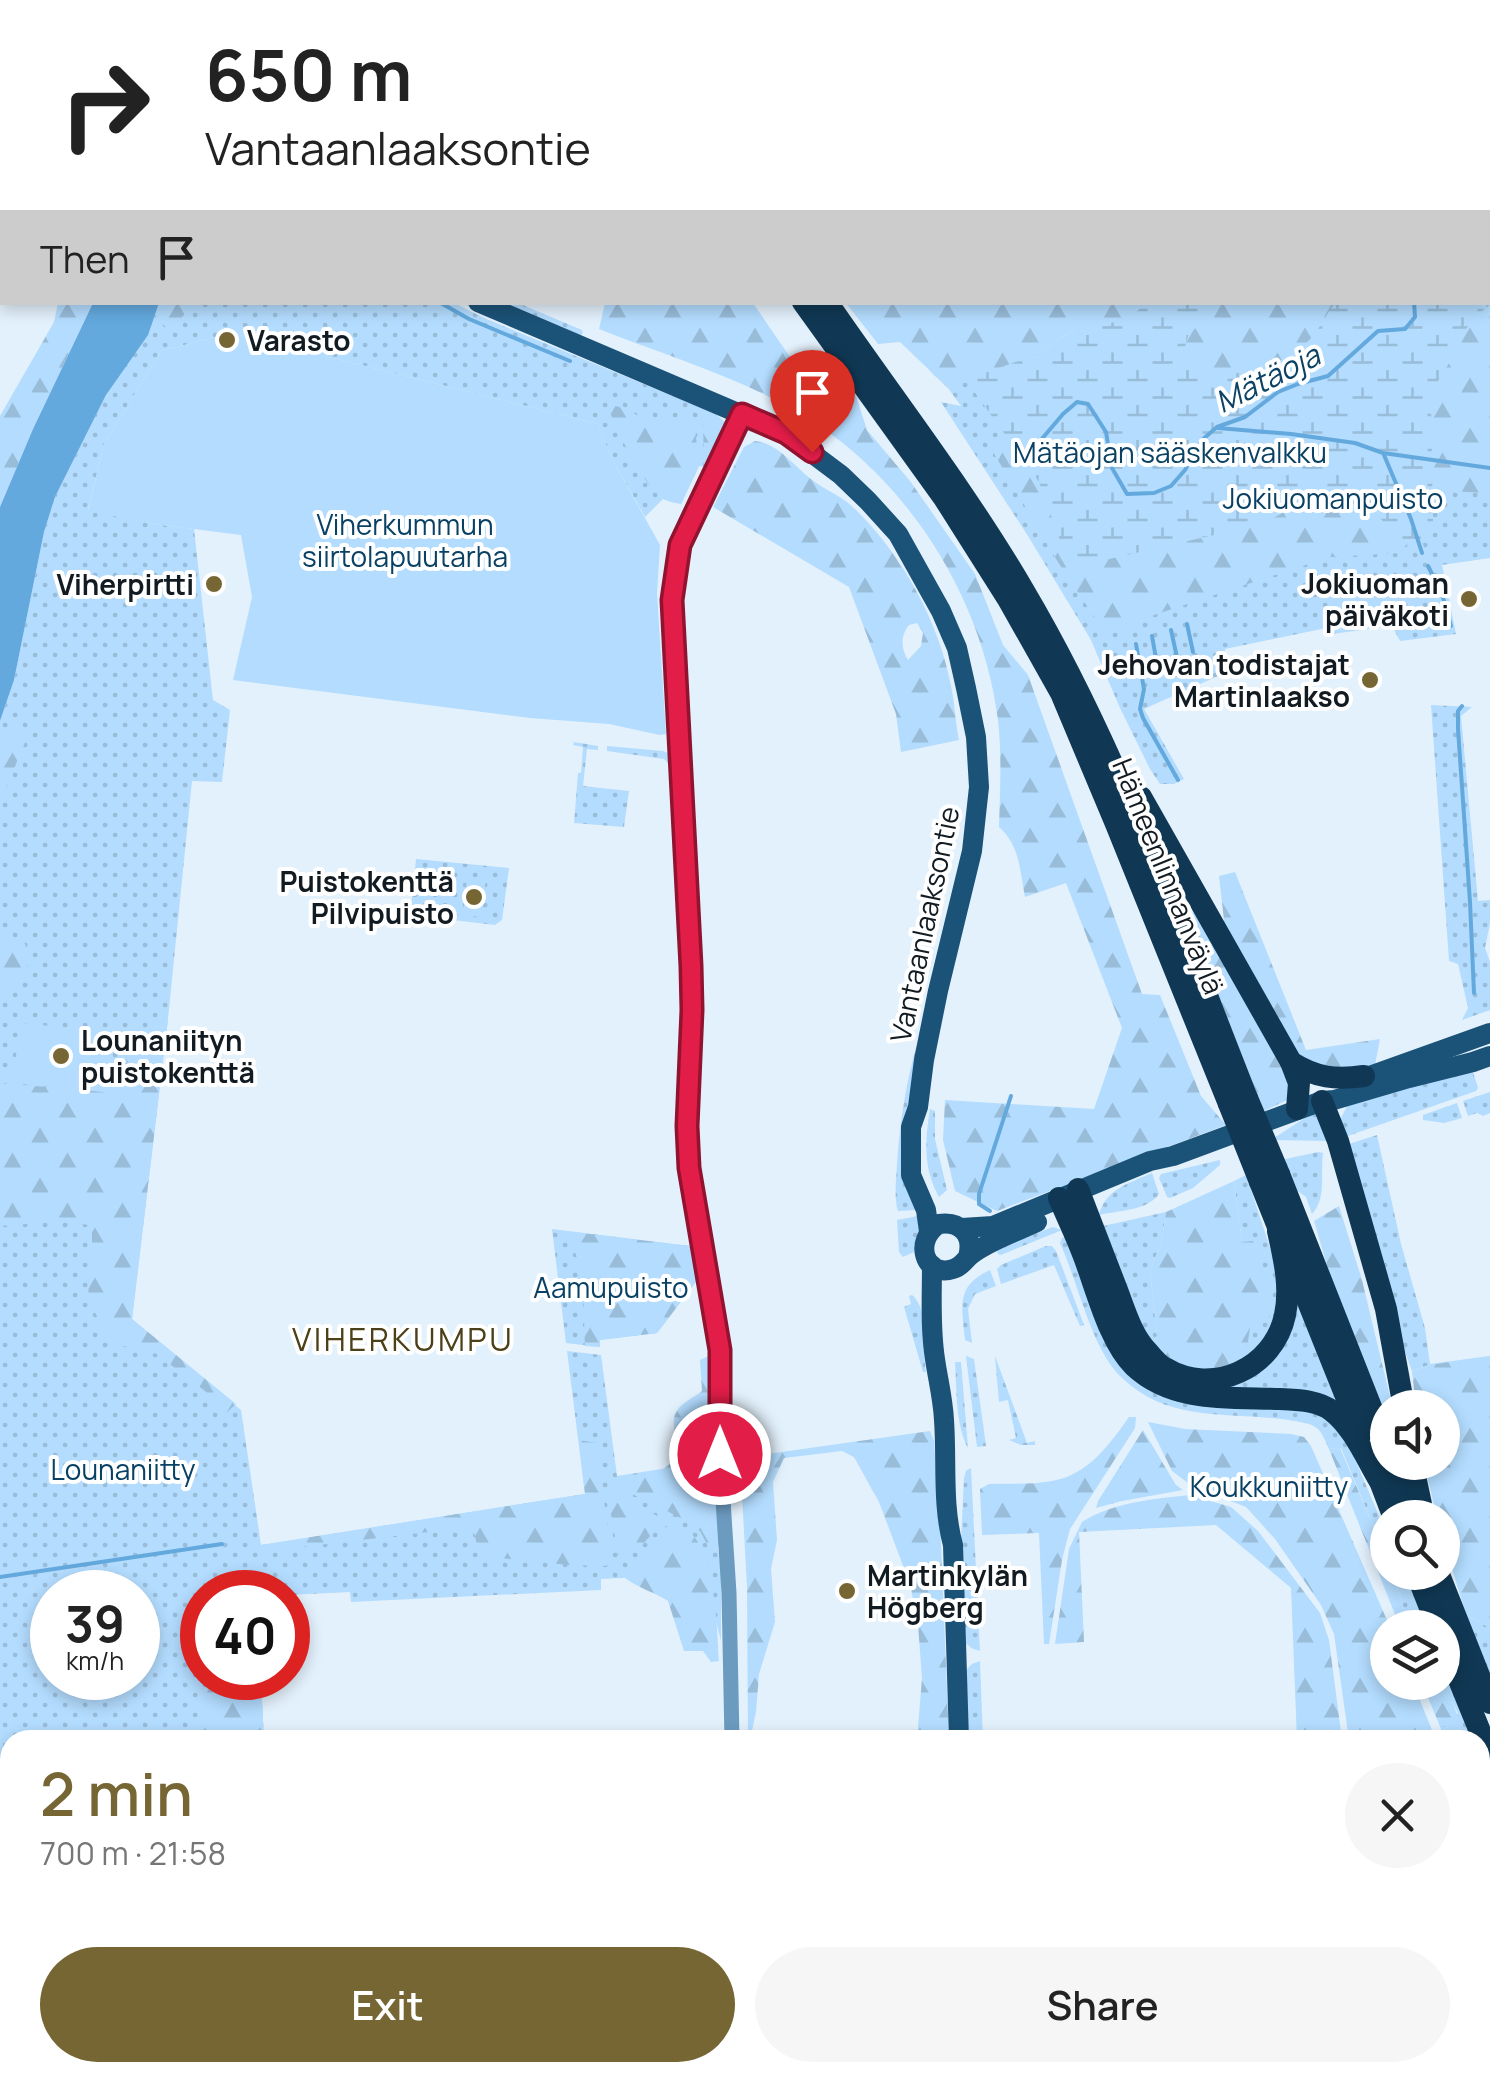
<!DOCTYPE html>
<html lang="en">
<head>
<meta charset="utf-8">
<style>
  body { margin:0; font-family:Manrope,sans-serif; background:#f6f6f6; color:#222; height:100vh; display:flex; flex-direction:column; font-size:38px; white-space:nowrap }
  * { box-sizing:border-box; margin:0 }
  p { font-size:32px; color:#767676 }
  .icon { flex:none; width:55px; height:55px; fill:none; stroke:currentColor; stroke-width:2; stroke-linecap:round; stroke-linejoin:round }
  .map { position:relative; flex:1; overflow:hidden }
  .drawer { position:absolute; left:0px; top:1730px; width:1490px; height:352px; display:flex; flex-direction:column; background:#fff; border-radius:30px 30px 0 0; box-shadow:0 5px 15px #0003 }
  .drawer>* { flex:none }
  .top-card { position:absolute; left:0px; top:0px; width:1490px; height:305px; box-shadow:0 5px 15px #0003; background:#fff; color:#222; overflow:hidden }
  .fabs { position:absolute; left:1370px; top:1390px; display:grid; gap:20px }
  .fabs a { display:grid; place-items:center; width:90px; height:90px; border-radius:50%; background:#fff; box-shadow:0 5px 15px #0003; font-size:50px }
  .speed { position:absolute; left:30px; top:1570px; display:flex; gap:20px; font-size:50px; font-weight:700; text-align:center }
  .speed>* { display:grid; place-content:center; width:130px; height:130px; border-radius:50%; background:#fff; box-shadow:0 5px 15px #0003; line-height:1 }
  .speed small { font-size:25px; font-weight:400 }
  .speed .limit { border:15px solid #d22; background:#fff; color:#111 }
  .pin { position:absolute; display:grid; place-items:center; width:85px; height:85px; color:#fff; margin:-102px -42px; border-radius:50% 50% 50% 0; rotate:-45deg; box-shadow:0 0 10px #0007 }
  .pin .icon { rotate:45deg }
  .me { position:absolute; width:110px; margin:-55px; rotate:0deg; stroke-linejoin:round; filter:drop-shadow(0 0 8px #0008) }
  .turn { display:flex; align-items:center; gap:35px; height:210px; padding:0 40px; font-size:45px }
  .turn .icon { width:130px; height:130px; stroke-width:2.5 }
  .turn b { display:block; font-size:70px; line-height:85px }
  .then { display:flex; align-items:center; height:95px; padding:0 40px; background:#0003; gap:20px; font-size:38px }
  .round { display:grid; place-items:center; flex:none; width:105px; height:105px; border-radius:52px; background:#f6f6f6 }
  .head { display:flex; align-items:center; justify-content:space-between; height:170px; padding:0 40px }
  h1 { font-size:60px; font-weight:600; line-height:75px; color:#766634 }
  .action { display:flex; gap:20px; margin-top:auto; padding:20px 40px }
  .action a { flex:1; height:115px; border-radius:60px; background:#766634; color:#fff; font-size:40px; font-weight:600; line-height:115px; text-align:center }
  .action a+a { background:#f6f6f6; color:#222 }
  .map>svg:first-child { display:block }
  .grass { fill:url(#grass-dots); fill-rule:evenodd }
  .forest { fill:url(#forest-firs); fill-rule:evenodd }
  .wetland { fill:url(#wetland-marsh) }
  .garden { fill:#b3dcfe }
  .water { fill:#63a9de }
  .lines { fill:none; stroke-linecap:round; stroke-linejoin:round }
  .stream { stroke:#63a9de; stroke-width:4 }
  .minor { stroke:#6c9bc0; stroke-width:15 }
  .major { stroke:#1b5277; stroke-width:20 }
  .highway { stroke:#103854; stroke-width:22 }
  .highway-bridge { stroke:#103854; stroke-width:22 }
  .route-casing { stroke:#92132f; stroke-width:25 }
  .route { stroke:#e11d48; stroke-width:18 }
  .poi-dot { fill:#766634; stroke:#fff; stroke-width:4 }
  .labels { text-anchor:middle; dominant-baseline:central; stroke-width:8; stroke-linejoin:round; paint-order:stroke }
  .poi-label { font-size:28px; font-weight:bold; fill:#121b21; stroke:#fff; text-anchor:end }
  .park-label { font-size:28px; fill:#094164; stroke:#fff }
  .street-label { font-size:28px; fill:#121b21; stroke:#fff }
  .water-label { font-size:30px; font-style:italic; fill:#0b4265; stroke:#fff }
  .quarter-label { font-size:32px; letter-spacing:2.5px; fill:#4c4018; stroke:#fff }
</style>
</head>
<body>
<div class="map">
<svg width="1490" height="2082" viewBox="0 0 1490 2082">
  <defs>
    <pattern id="grass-dots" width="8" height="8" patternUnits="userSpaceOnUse" patternTransform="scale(2.5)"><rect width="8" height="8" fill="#b3dcfe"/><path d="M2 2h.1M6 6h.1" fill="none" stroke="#99bcd9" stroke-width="1.8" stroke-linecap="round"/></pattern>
    <pattern id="forest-firs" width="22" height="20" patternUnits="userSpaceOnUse" patternTransform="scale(2.5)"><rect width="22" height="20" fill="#b3dcfe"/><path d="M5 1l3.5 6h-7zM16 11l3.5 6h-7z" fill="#99bcd9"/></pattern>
    <pattern id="wetland-marsh" width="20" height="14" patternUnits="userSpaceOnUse" patternTransform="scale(2.5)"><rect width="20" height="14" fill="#b3dcfe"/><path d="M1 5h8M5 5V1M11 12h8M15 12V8" fill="none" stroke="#99bcd9"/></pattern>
  </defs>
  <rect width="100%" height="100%" fill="#e3f1fc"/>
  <g class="grass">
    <path d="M1490 202V558L1442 565 1456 634 1400 641 1392 626 1332 634 1331 627 1225 649 1227 672 1144 709 1184 779 1174 784H1160L1150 769 1120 708 1091 640 1028 536 941 402 961 406 948 388 929 370 943 361 1488 302V203Z"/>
    <path d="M159 303H454L484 318 714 413 725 422 707 467 699 466 681 504 663 499 645 517 611 457 598 424 232 333 161 351 104 444 88 510 154 524 194 529 213 700 230 710 222 782 192 781 168 1019 132 1319 241 1410 261 1545 585 1494 567 1351 601 1355 617 1476 706 1462 721 1569V1641L704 1574 601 1579V1590L351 1602 350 1592 288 1595V1592H202V1678H261L264 1740H10V2072L192 2073 193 2082H0V721L14 680 44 532 55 497 106 395 155 315ZM52 1592H138V1678H52Z"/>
    <path d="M495 303H518L582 330 583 333 579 337Z"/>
    <path d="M1431 705 1472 707 1461 716 1478 901 1490 900V923L1485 948 1490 962V1010L1462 1020 1468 1008 1458 964 1449 961Z"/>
    <path d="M574 742 598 746V750L587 749 583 786 629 791 624 827 574 823 578 773H581L583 747 573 745Z"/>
    <path d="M607 746 663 751 673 755 676 812H672L671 766 664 759 607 751Z"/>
    <path d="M416 859 509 868 502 920 495 925 410 915Z"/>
    <path d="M923 1024 916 1210 898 1211C894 1198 896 1180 897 1165 900 1116 908 1071 923 1024Z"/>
    <path d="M1472 1069 1478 1088 1476 1091 1342 1138 1341 1118 1347 1106Z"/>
    <path d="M1490 1092V1113L1483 1116 1477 1113 1468 1116 1463 1101Z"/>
    <path d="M1457 1103 1462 1118 1444 1123 1423 1120V1115Z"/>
    <path d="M930 1109 935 1111V1139L947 1190 939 1197C923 1168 925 1141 930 1109Z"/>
    <path d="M1314 1112H1318L1330 1141 1271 1140Z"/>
    <path d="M1377 1135 1401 1244 1425 1328 1430 1364 1490 1356 1442 1408 1429 1365 1412 1371 1400 1338 1346 1145Z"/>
    <path d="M1318 1152 1323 1153C1320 1173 1327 1198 1312 1214L1306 1197 1295 1189 1281 1160Z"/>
    <path d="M1220 1160V1165L1193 1188 1170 1198 1167 1197 1159 1178 1161 1174Z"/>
    <path d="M1152 1173 1159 1194C1147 1211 1120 1210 1099 1215 1105 1189 1130 1183 1152 1173Z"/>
    <path d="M1246 1175 1280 1278 1281 1300 1269 1341 1246 1356 1242 1242 1234 1181Z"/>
    <path d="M1166 1212 1161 1244 1150 1270 1157 1336 1150 1346 1103 1226Z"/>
    <path d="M924 1215 914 1252 903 1257 899 1252 897 1220Z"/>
    <path d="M1053 1227 1062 1230 1001 1255 998 1254 996 1249Z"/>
    <path d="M552 1229 690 1246 699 1278 657 1333 600 1340V1347L566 1343Z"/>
    <path d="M1068 1236 1139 1377 1309 1408 1344 1433 1387 1535V1559L1341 1448 1329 1449C1326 1443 1323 1434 1318 1429 1310 1422 1298 1422 1289 1420 1227 1411 1170 1424 1121 1377 1091 1348 1078 1282 1060 1243L1062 1238Z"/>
    <path d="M1046 1246H1052L1056 1251 1084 1325 1080 1326 1054 1265 1001 1284 997 1269 1001 1265Z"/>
    <path d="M990 1270 996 1286 975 1294 968 1309 972 1343 965 1340C962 1306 955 1286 990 1270Z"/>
    <path d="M912 1295C930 1310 922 1350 926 1372H923L904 1307 911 1304 909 1296Z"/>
    <path d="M1299 1304 1335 1399 1222 1392 1172 1385 1138 1348 1237 1380Z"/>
    <path d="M966 1356 974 1359 986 1446 977 1447Z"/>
    <path d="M995 1356 1027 1443 1035 1441V1445H1021L1009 1440 1016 1438 1008 1400 999 1402Z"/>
    <path d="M955 1362H961L968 1448C955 1424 957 1389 955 1362Z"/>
    <path d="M971 1468 980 1651 971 1648 966 1643 960 1563 964 1478 966 1471Z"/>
    <path d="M1392 1573H1406L1428 1627H1410Z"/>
    <path d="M1466 1615 1490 1628V1676Z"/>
    <path d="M980 1661 983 1740H967L966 1670 972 1664Z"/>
    <path d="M1443 1663 1474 1740H1445L1439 1724 1448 1728 1458 1713 1444 1686Z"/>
  </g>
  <g class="forest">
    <path d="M1012 0H1249L1246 2H1012Z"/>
    <path d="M1488 179 1490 182V494L1455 491 1378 514 1406 545 1401 553 1330 557 1145 618 1107 636 1056 559 989 445 1038 424 1075 329 1037 354 948 388 900 342 878 344 846 303 1488 302Z"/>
    <path d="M58 303H93L33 429 0 507V416L54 322Z"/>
    <path d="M159 303H197L168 330 155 315Z"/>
    <path d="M605 303H753L805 379 838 372 856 396 867 430 910 481 975 574 1003 645 1028 675 1142 994 1160 995 1201 1096 1226 1125 997 1211 955 1191 943 1140 945 1100 1094 1109 1122 1028 1066 883 1025 897C1020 872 1020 845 999 827 1000 791 1002 755 998 720 982 593 902 469 789 407 729 374 662 354 599 329Z"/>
    <path d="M610 405C622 406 631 413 642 417 660 423 676 420 694 418L699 466 681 504C676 503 670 502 665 500 643 487 618 432 608 408Z"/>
    <path d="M714 413C738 429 719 449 707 467H704L703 418Z"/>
    <path d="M755 441C778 443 794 466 811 479 826 491 843 496 856 510 902 555 939 622 951 686 955 704 955 722 959 740L901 752 896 714 849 587 713 507 744 447ZM917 623 923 633 921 646 908 660C901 648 900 636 909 625Z"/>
    <path d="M11 729 22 730 26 740 0 802V730Z"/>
    <path d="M1235 872 1306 1050 1380 1039 1375 1065 1333 1072 1297 1057 1226 938 1219 876Z"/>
    <path d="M1197 912 1285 1070 1291 1085 1287 1100 1264 1111 1194 937 1192 913Z"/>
    <path d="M0 940 24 942C34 962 23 979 10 996L0 997Z"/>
    <path d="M168 1019 132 1319 236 1404 224 1415 223 1405 157 1354 115 1344 105 1334 88 1297 92 1245V1232L88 1225 66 1221 0 1226V1083L105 1092 121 1085 130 1070 124 1053 128 1044 159 1039 162 1023Z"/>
    <path d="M1234 1181 1242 1242 1253 1241 1268 1279 1270 1321 1250 1327 1246 1356 1220 1373 1183 1370 1150 1346 1157 1336 1150 1270 1161 1244 1166 1212Z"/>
    <path d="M1339 1206 1362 1280 1392 1405 1384 1410 1334 1289 1314 1221Z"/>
    <path d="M564 1231 690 1246 699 1278 657 1333 600 1340V1347L585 1346C583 1307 587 1263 564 1231Z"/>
    <path d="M711 1355 715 1486 721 1546H708L700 1531 675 1515 632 1494 614 1480 616 1477C650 1471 681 1479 675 1434 674 1427 672 1417 677 1411 681 1403 695 1397 702 1391L700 1360Z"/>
    <path d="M1490 1356V1628L1466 1615 1443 1538 1442 1518 1437 1517 1424 1463 1442 1462V1408L1416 1407 1412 1371 1430 1365Z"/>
    <path d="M1129 1417H1136L1135 1428 1070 1529 1062 1560 1049 1644H1044L1039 1533 982 1535 980 1489 989 1484C1009 1483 1032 1485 1052 1481 1088 1475 1110 1444 1129 1417Z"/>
    <path d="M1148 1422 1185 1429 1291 1434 1304 1437 1311 1446 1390 1627 1388 1628V1682L1413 1683 1436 1740H1349L1334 1634 1321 1605 1275 1539 1246 1507 1192 1486 1172 1471Z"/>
    <path d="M1143 1430 1176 1485 1183 1490 1122 1501 1096 1508 1098 1501Z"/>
    <path d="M930 1431 934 1441 941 1545 949 1740H917L922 1678 918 1625 910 1584 879 1502 854 1457 842 1451 784 1458 773 1482 777 1540 771 1569 775 1622 759 1674 756 1712 750 1740H748L747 1587 740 1458Z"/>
    <path d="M579 1440 597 1443 611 1557 609 1564 605 1566 569 1565 480 1556 473 1529 437 1531 276 1550H266L261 1545 585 1494Z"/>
    <path d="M1340 1448 1387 1558 1388 1572 1392 1573 1410 1627H1400L1329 1449Z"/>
    <path d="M609 1491H614L671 1524C666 1526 660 1529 655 1532 640 1543 640 1557 618 1555L609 1502Z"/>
    <path d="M1190 1495 1231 1507 1258 1531 1320 1613 1329 1640 1342 1740H1297L1291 1588 1216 1525 1079 1532 1084 1642 1055 1644 1069 1549 1082 1522C1113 1502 1154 1499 1190 1495Z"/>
    <path d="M678 1528C716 1531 717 1631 719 1661L711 1662 703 1651H684L668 1601C654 1592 638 1588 625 1578L624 1570 654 1543Z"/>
    <path d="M1443 1672C1445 1692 1458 1707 1459 1726L1448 1728 1439 1724 1422 1683 1442 1682Z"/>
    <path d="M215 1678H235L241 1689 246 1687 250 1679 261 1678 264 1740H209L201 1724 200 1705Z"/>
    <path d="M1480 1789 1490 1802V1854L1480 1829Z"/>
    <path d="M1480 1846 1490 1870V2082H1361L1365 2073 1480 2072Z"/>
    <path d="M551 2072H754L755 2082H547Z"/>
  </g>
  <path class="wetland" d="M1490 202V305C1464 323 1466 332 1452 358 1443 375 1435 381 1431 402L1433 527 1420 535 1426 553 1419 554 1413 543 1406 545 1377 515 1308 504 1288 510 1262 524 1070 568 1039 482 966 380 1037 354 1075 329 1127 320 1146 303H1213V309L1188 336 1182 358C1214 390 1286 368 1313 336 1321 326 1327 313 1335 303L1488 302V203Z"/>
  <g class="garden">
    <path d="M232 333 598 424 611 457 660 545 657 593 666 734 660 735 609 724 530 718 233 680 252 597 241 535 154 524 88 511 104 444 161 351Z"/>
    <path d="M467 878 486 879 481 917 463 915Z"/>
    <path d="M23 1023 107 1032 109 1036 105 1092 10 1083Z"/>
  </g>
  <path class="water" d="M93 303H159L148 335 106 395 55 497 44 532 14 680 0 721V507L33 429Z"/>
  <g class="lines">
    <g class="stream">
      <path d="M275 0 276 2"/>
      <path d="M1488 189 1490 190"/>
      <path d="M1488 238 1490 237"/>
      <path d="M439 302 469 319 570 361"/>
      <path d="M1218 428 1291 434 1355 443 1383 453 1490 468"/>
      <path d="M1035 447 1063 414 1077 402 1088 404 1106 432 1112 468 1127 494 1154 493 1171 486 1185 470 1202 440 1217 427 1245 417 1278 392 1298 384 1328 376 1378 331 1405 329 1415 317 1414 302"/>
      <path d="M1384 455 1411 519 1422 553"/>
      <path d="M1428 566 1442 594 1451 626"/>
      <path d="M1187 624 1193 652"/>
      <path d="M1171 630 1178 662"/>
      <path d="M1152 636 1157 664"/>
      <path d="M1136 644 1144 689 1140 709 1143 718 1178 780"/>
      <path d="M1462 706 1458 711V729L1470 902 1474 993"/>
      <path d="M990 1211 979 1204V1194L1011 1096"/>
      <path d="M0 1577 222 1544"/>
    </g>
    <g class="minor">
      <path d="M732 1740 729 1593 720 1454V1349L689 1168 687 1126 693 1009 672 600 680 545 742 413"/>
      <path d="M759 2072 760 2082"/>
    </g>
    <g class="major">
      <path d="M294 0 295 2"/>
      <path d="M478 302 785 433 841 475 868 501 898 534 941 611 957 648 966 688 976 737 979 787 972 851 938 991 924 1060 918 1107 911 1127V1175L926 1210 929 1231"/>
      <path d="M1353 1082 1490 1033"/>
      <path d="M962 1228 993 1226 1150 1161 1173 1156 1322 1101 1334 1100 1409 1078 1473 1062 1490 1056"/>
      <path d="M968 1257C974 1235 961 1221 939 1224 913 1240 924 1278 953 1269 962 1267 965 1259 972 1254 991 1240 1016 1232 1037 1222"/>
      <path d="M932 1265C932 1296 930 1327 935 1359 938 1380 943 1399 944 1420 947 1462 942 1505 953 1545L959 1740"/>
      <path d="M972 2072 973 2082"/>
    </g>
    <g class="highway">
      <path d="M657 0 658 2"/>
      <path d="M678 0V2"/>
      <path d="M803 302 944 498 1008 599 1061 693 1116 824 1229 1104"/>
      <path d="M827 302C893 398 965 490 1024 591 1118 750 1179 927 1247 1098"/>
      <path d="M1141 797 1291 1062C1316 1078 1336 1080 1364 1076"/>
      <path d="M1291 1062 1299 1083 1297 1109"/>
      <path d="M1322 1101 1338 1141 1386 1309 1404 1408"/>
      <path d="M1279 1174 1388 1450"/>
      <path d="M1260 1182 1361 1434"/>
      <path d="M1078 1189C1091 1223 1104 1257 1117 1290 1125 1311 1132 1336 1148 1352 1153 1358 1159 1365 1165 1368 1213 1397 1274 1368 1285 1315 1291 1287 1284 1258 1278 1231"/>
      <path d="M1059 1198C1067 1217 1076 1235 1083 1254 1096 1287 1109 1342 1134 1366 1173 1403 1231 1397 1280 1399 1297 1400 1318 1400 1332 1411 1353 1427 1366 1458 1379 1480"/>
      <path d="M1392 1462 1415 1518"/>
      <path d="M1412 1462 1421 1504"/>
      <path d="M1375 1468 1394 1518"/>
      <path d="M1416 1572 1438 1628"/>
      <path d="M1438 1572 1490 1703"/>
      <path d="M1442 1638 1490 1756"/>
    </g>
    <g class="highway-bridge">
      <path d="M1247 1098 1279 1174"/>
      <path d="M1229 1104 1260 1182"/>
    </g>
  </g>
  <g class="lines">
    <defs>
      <path id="route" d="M720 1454V1350L689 1168 687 1126 692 1010 691 966 672 600 680 545 742 414 786 433 812 452"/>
    </defs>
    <use href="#route" class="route-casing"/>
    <use href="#route" class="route"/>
  </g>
  <g class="poi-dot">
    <circle cx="227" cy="340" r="10"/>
    <circle cx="214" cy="584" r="10"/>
    <circle cx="1469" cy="599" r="10"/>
    <circle cx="1370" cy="680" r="10"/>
    <circle cx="474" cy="897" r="10"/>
    <circle cx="61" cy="1056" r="10"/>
    <circle cx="847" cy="1591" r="10"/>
  </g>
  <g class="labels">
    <g class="poi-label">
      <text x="247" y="340" text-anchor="start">Varasto</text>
      <text x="1449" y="583">Jokiuoman<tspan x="1449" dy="32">päiväkoti</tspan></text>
      <text x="194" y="584">Viherpirtti</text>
      <text x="1350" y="664">Jehovan todistajat<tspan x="1350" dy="32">Martinlaakso</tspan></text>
      <text x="454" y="881">Puistokenttä<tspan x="454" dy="32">Pilvipuisto</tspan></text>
      <text x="81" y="1040" text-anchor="start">Lounaniityn<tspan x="81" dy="32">puistokenttä</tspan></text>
      <text x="867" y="1575" text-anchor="start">Martinkylän<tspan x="867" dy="32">Högberg</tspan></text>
    </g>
    <g class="park-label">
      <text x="1170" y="452">Mätäojan sääskenvalkku</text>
      <text x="1333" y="498">Jokiuomanpuisto</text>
      <text x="405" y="524">Viherkummun<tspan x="405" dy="32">siirtolapuutarha</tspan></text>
      <text x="611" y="1287">Aamupuisto</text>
      <text x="123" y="1469">Lounaniitty</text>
      <text x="1269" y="1486">Koukkuniitty</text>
    </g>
    <g class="street-label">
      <text transform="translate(1169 876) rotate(68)">Hämeenlinnanväylä</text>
      <text transform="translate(924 924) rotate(-78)">Vantaanlaaksontie</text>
    </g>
    <g class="water-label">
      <text transform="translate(1267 378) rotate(-27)">Mätäoja</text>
    </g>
    <g class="quarter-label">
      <text x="403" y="1339">VIHERKUMPU</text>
    </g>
  </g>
</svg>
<div class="fabs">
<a><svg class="icon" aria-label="sound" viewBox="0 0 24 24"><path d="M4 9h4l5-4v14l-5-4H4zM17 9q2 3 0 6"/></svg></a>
<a><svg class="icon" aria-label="search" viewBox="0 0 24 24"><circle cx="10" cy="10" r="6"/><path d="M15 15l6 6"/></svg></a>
<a><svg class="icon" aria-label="layers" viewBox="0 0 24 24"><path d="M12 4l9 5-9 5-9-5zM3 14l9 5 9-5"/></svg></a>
</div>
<div class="speed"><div>39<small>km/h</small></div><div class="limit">40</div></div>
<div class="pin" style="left:812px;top:452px;background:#d93025"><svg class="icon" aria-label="arrive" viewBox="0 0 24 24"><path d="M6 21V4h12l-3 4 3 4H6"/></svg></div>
<svg class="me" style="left:720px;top:1454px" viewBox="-20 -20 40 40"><circle r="17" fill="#e11d48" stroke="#fff" stroke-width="3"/><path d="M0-11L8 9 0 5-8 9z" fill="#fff"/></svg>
<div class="top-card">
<div class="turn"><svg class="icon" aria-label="right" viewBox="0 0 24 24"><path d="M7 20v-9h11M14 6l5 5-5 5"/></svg><div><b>650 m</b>Vantaanlaaksontie</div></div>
<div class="then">Then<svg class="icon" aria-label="arrive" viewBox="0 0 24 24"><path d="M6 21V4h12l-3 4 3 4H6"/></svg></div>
</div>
<section class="drawer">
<div class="head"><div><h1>2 min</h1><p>700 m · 21:58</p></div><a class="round"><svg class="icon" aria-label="close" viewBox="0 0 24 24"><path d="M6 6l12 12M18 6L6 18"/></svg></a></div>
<div class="action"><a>Exit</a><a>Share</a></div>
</section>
</div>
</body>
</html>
